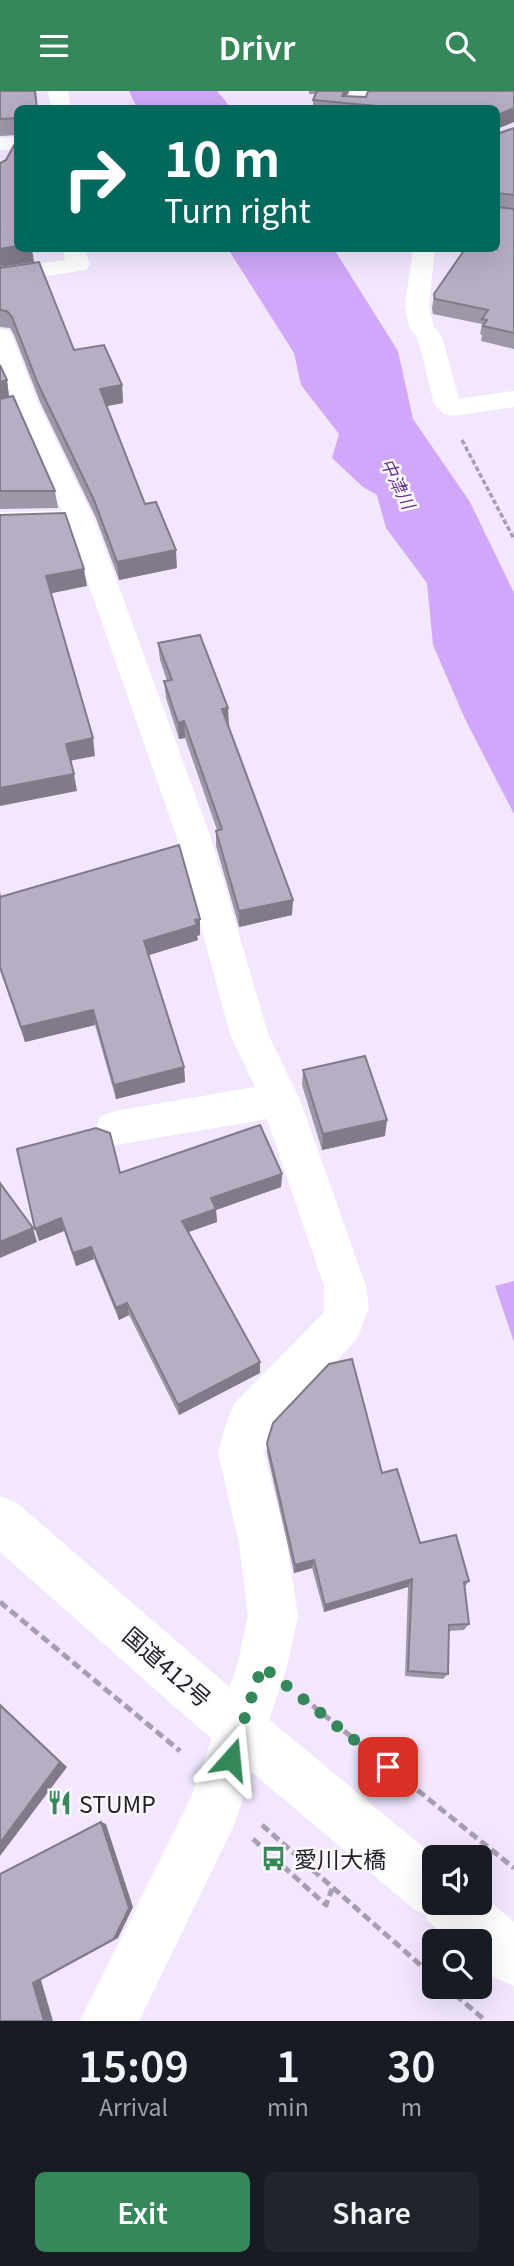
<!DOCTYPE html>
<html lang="en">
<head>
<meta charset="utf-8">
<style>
  body { margin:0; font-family:Georgia,"Noto Sans JP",serif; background:#20242c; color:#f1f3f6; height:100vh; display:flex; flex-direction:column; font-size:26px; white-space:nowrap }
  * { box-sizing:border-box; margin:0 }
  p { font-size:23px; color:#9ea1a6 }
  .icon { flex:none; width:38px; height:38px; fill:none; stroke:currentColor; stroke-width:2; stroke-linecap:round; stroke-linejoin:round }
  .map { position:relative; height:1930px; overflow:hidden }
  .side { display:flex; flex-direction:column; background:#171b24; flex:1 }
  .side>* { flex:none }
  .banner { position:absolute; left:14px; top:14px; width:486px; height:147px; border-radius:10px; box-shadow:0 7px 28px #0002; background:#00695c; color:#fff; overflow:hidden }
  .buttons { position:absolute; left:422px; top:1754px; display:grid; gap:14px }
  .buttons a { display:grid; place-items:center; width:70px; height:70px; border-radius:10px; background:#171b24; box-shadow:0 7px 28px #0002; font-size:35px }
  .pin { position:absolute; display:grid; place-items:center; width:60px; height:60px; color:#fff; margin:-30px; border-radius:14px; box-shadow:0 4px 10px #0006 }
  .me { position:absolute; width:77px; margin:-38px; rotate:18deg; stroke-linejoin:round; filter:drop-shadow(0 0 5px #0008) }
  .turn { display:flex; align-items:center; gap:24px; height:147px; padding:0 35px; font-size:32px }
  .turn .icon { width:91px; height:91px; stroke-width:2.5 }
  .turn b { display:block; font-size:49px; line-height:60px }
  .eta { display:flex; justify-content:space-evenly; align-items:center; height:119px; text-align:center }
  .eta b { font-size:42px; font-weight:600; line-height:49px }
  .cta { display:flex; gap:14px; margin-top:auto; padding:14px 35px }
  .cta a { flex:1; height:80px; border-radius:10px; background:#34885a; color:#fff; font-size:28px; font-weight:600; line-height:80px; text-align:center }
  .cta a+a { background:#20242c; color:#f1f3f6 }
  header { display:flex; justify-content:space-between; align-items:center; height:91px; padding:0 35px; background:#34885a; color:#fff; font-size:32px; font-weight:600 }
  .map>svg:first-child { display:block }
  .water { fill:#d0a7fa }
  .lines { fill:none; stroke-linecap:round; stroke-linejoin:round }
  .path-far1 { stroke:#a79eb1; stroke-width:3.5; stroke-dasharray:5 2.5; stroke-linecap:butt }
  .path { stroke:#a79eb1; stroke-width:5; stroke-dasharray:9 4.5; stroke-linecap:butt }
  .street { fill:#fff; fill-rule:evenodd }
  .highway { fill:#fff; fill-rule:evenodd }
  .wall { fill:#9e96a9 }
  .shaded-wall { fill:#817a89 }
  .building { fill:#b8aec4; stroke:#817a89; stroke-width:2 }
  .route { stroke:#34885a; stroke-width:12; stroke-dasharray:0 21.6 }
  .labels { text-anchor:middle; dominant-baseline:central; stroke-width:5; stroke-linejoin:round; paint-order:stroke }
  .far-water-label { font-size:18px; font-style:italic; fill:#683492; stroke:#fbf9fe }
  .near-street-label { font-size:23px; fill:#25212a; stroke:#fbf9fe }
  .near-poi-label { font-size:23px; fill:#25212a; stroke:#fbf9fe; text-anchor:start }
</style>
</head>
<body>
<header><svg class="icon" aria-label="menu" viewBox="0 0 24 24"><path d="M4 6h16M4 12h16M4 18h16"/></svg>Drivr<svg class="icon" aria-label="search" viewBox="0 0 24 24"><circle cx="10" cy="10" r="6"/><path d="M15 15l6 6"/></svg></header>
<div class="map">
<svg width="514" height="1930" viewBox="0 0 514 1930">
  <rect width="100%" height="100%" fill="#f2e7ff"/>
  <g class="water">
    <path d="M129 0H217L231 17H137Z"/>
    <path d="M228 158H334L398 260 413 328 470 411 514 502V723L465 628 433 554 427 492 386 437 377 404 363 396 332 367 339 343 301 294 294 262Z"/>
    <path d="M514 1190V1251L495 1195Z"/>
  </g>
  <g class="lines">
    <path class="path-far1" d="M462 349 514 448"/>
    <g class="path">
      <path d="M0 1511 180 1660"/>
      <path d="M302 1606 514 1777"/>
      <path d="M262 1734 434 1886"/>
      <path d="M253 1748 326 1814 332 1798"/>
      <path d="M445 1895 486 1930"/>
    </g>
    <g class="street">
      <path d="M48 0H68L71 18H51Z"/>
      <path d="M351 0H371L364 18H344Z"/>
      <path d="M18 46V58L0 59V47Z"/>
      <path d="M63 158H85L90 174 86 179 0 192V178L65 169Z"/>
      <path d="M413 158H435L429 214 433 234 442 246 459 308 514 300V316L453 325 444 323 434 313 418 248 409 236 405 214Z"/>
      <path d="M0 238 9 240 12 245 38 312 94 428 211 747 268 943 300 1009 366 1195 369 1217 357 1248 270 1341 264 1362 287 1452 298 1525 287 1575 234 1734 139 1930H80L192 1704 237 1575 248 1525 239 1452 218 1362 227 1329 234 1313 324 1221V1195L267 1028 115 1054 101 1049 95 1037 101 1025 115 1020 255 996 230 943 177 747 69 437 0 439V421L62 420 0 279Z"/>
    </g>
    <path class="highway" d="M0 1405 17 1412 219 1587 435 1766 434 1811H480V1802L514 1831V1895L494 1887 480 1874V1850H451L428 1830 425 1823 415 1819 183 1623 0 1461Z"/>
  </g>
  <g class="wall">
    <path d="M0 0H36L37 18H18V44L0 45Z"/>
    <path d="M309 0H349L347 5 497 18H313V9L316 3H309Z"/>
    <path d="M514 37V258L481 250 482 244 480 243 482 233 433 223 432 218 434 203 497 158V43Z"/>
    <path d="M0 177 74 259 122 294 123 312 106 315 145 413 177 477 119 489 96 427 40 311 14 244 10 237 0 236Z"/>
    <path d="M0 274 7 289 9 306 55 400 58 417 0 418Z"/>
    <path d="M158 552 228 617V634L292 824 239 836 216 755V740L217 739 185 647 179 648 166 607 164 590H167L160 569Z"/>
    <path d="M0 800 1 805 200 844 197 845 198 849 149 864 184 976 185 991 116 1008 95 934 25 951 0 879Z"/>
    <path d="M303 979 385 1045 322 1059 302 994Z"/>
    <path d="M120 1082 282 1083 281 1096 216 1119 217 1131 188 1141 260 1271V1282L179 1324 129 1224 119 1229 94 1168 76 1175 64 1140 39 1150Z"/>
    <path d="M267 1352 382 1382 420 1452 469 1490 464 1497 469 1533 464 1539 449 1540 448 1583 443 1588 405 1585 408 1496 324 1521 312 1477 294 1482 267 1362Z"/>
  </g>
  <g class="shaded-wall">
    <path d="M344 0H349L344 12 342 5Z"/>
    <path d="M514 17V31L497 38 498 24Z"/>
    <path d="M18 155V158H32L34 171 0 176V158Z"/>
    <path d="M7 289 9 307 0 310V291Z"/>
    <path d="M122 294 123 312 102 316 100 298Z"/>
    <path d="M176 459 177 477 119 489 117 471Z"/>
    <path d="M84 478 87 495 48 503 46 485Z"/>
    <path d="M228 617 229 634 223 635 222 618Z"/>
    <path d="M184 630 185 647 179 648 178 632Z"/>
    <path d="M93 647 95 665 69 670 66 653Z"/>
    <path d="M74 683 77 700 0 715V697Z"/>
    <path d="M293 809 292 824 239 836V820Z"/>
    <path d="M200 828V844L197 845 198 849 146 865 144 850Z"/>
    <path d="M93 919 95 934 25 951 21 936Z"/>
    <path d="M184 976 185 991 116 1008 114 994Z"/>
    <path d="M387 1029 385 1045 322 1059 323 1043Z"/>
    <path d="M282 1083 281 1096 216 1119 217 1131 183 1143 182 1130 211 1107Z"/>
    <path d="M61 1127 64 1140 39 1150 35 1138Z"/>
    <path d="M33 1137 37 1151 0 1167V1151Z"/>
    <path d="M91 1156 94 1168 76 1175 73 1162Z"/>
    <path d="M127 1212 129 1224 119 1229 116 1217Z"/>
    <path d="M260 1271V1282L179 1324 178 1314Z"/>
    <path d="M314 1469 312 1477 294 1482 295 1474Z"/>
    <path d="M412 1488 408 1496 324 1521 325 1514Z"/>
    <path d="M0 1613 67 1676 0 1765Z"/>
    <path d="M101 1731 106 1733 133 1816 118 1847 41 1889 53 1930H44L33 1892Z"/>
  </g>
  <g class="building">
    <path d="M0 0H35L37 18H18V27L0 28Z"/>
    <path d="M317 0H344L342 5 366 6 368 0H514V17L498 24 497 41V18H375L376 15 313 9Z"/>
    <path d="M514 37V104L497 102V116L514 118V242L483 235 487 229 482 228 488 219 435 208 434 203 465 158H497V43Z"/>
    <path d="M18 47V155L0 158V72L6 69Z"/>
    <path d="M39 171 74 259 104 254 122 294 100 298 145 413 156 411 176 459 117 471 94 409 38 293 12 226 7 220 0 219V177Z"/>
    <path d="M0 274 7 289 0 291Z"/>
    <path d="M13 305 55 400H0V308Z"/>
    <path d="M65 422 84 478 46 485 93 647 66 653 74 683 0 697V424Z"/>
    <path d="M200 544 228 617 222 618 293 809 239 820 216 740 222 738 184 630 178 632 164 590 172 589 158 552Z"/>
    <path d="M179 754 200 828 195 829 197 834 144 850 184 976 114 994 93 919 21 936 0 876V806Z"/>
    <path d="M365 965 387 1029 323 1043 303 979Z"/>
    <path d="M260 1034 282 1083 211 1107 216 1118 182 1130 260 1271 178 1314 127 1212 116 1217 91 1156 73 1162 61 1127 35 1138 17 1058 96 1037 110 1042 120 1082Z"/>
    <path d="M0 1092 33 1137 0 1151Z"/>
    <path d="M352 1268 382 1382 397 1378 420 1452 456 1444 469 1490 464 1491 469 1533 449 1534 448 1583 408 1580 412 1488 325 1514 314 1469 295 1474 267 1352 273 1332 329 1273Z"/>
    <path d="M0 1614 60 1671 0 1752Z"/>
    <path d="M101 1731 129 1817 114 1848 33 1892 44 1930H0V1783Z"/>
  </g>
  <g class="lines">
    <path class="route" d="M231 1668 262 1575 388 1676"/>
  </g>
  <defs>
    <symbol id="restaurant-bare" viewBox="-9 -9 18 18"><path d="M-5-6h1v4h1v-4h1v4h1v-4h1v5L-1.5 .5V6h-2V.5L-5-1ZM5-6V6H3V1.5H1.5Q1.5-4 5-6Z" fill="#34885a" stroke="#fbf9fe" stroke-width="2.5" paint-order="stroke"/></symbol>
    <symbol id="bus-bare" viewBox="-9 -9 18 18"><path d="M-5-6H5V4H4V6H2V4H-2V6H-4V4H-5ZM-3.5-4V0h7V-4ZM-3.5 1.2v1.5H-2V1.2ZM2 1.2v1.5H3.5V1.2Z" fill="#34885a" stroke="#fbf9fe" stroke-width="2.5" paint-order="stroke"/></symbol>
  </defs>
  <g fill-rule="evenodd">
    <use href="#restaurant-bare" x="42" y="1694" width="35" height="35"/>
    <use href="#bus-bare" x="256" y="1750" width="35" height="35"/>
  </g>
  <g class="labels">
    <g class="far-water-label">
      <text transform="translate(399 392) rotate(64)">中津川</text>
    </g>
    <g class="near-street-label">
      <text transform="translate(168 1575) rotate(41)">国道412号</text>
    </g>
    <g class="near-poi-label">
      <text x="79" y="1712">STUMP</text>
      <text x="294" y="1767">愛川大橋</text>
    </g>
  </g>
</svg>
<div class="buttons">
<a><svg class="icon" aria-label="sound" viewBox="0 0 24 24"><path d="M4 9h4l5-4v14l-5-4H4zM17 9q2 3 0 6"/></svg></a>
<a><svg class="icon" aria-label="search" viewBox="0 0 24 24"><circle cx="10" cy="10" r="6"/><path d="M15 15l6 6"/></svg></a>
</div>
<div class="pin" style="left:388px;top:1676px;background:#d93025"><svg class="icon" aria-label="arrive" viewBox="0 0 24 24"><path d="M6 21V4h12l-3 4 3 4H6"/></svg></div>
<svg class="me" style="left:231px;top:1668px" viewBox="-20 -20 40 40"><path d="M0-17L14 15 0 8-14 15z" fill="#34885a" stroke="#fff" stroke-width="4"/></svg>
<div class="banner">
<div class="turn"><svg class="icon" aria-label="right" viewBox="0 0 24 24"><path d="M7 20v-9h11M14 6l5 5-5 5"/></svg><div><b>10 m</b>Turn right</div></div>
</div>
</div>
<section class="side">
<div class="eta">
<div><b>15:09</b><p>Arrival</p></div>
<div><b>1</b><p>min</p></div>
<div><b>30</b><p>m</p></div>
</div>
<div class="cta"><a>Exit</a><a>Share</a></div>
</section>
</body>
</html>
